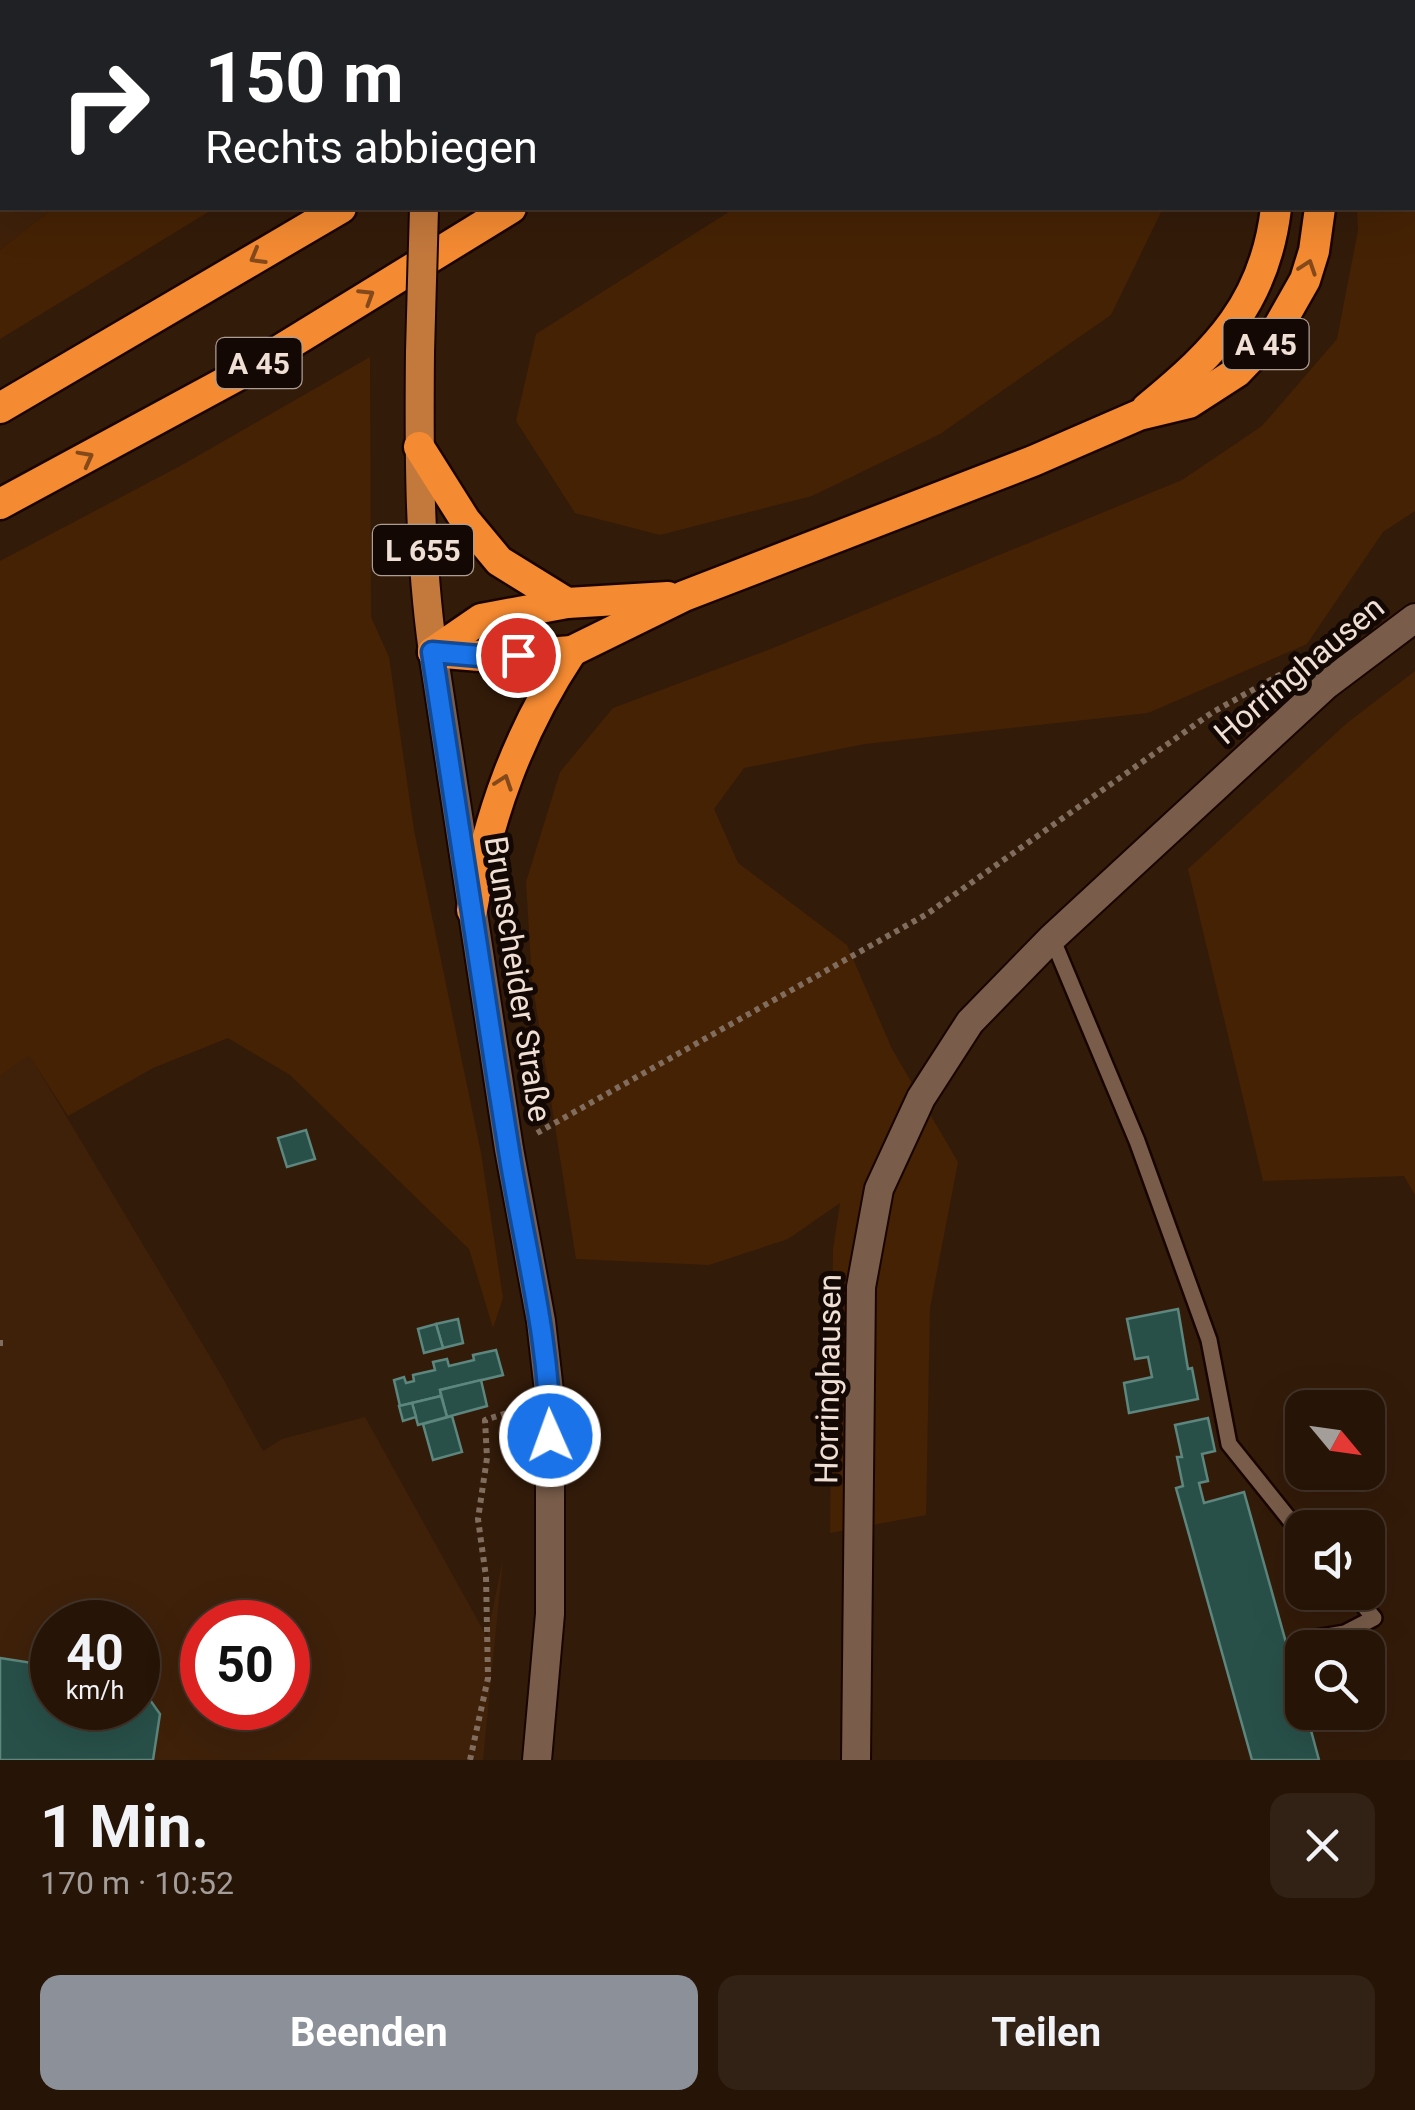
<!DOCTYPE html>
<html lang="de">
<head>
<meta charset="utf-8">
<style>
  body { margin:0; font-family:Roboto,sans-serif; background:#322115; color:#f1f3f6; height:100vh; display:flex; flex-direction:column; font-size:38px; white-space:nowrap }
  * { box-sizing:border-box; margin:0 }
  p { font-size:32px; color:#a49e9b }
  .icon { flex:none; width:55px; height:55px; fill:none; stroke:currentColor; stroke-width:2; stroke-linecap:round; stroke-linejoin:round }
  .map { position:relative; height:1760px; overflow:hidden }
  .sheet { display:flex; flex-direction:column; background:#261407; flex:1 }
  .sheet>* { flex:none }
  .banner { position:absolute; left:0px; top:0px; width:1415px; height:210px; box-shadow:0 10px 40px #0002,0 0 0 2px #423328; background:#202124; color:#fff; overflow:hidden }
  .needle { width:65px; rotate:119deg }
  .tools { position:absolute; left:1285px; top:1390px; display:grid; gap:20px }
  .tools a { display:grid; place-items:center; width:100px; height:100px; border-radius:20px; background:#261407; box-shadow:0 10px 40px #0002,0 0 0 2px #423328; font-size:50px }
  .speed { position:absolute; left:30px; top:1600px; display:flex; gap:20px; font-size:50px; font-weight:700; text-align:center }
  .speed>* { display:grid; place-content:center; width:130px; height:130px; border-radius:50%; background:#261407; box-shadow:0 10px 40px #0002,0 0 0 2px #423328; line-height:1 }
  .speed small { font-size:25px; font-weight:400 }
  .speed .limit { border:15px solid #d22; background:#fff; color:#111 }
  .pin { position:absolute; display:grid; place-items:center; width:85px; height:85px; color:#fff; margin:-42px; border:5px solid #fff; border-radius:50%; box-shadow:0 2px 10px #0007 }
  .me { position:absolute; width:110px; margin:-55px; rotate:358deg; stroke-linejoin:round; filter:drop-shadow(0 0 8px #0008) }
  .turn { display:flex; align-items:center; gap:35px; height:210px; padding:0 40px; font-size:45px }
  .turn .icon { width:130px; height:130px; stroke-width:2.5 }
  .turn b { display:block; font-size:70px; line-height:85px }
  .round { display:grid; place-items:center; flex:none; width:105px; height:105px; border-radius:20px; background:#322115 }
  .headline { display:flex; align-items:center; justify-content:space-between; height:170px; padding:0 40px }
  h1 { font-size:60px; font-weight:700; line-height:75px }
  .button { display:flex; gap:20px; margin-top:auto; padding:20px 40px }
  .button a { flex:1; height:115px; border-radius:20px; background:#8c9099; color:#fff; font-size:40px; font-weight:700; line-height:115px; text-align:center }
  .button a+a { background:#322115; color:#f1f3f6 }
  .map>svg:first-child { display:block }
  .built { fill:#3f210a; fill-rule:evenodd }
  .green { fill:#452204 }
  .building { fill:#285049; stroke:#5d867e; stroke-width:2.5 }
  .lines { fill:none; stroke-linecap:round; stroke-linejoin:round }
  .service-casing { stroke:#190500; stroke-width:20 }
  .minor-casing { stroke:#190500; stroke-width:32 }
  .secondary-casing { stroke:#190500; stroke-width:32 }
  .primary-casing { stroke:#190500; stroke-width:32 }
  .motorway-casing { stroke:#190500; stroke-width:35 }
  .path { stroke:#816d5e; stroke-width:6; stroke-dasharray:5 5; stroke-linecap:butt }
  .service { stroke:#795d4a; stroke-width:15 }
  .minor { stroke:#795d4a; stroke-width:28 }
  .secondary { stroke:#795d4a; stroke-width:28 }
  .primary { stroke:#c3783c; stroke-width:28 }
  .motorway { stroke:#f48a32; stroke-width:30 }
  .primary-bridge-casing { stroke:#190500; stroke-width:32; stroke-linecap:butt }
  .primary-bridge { stroke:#c3783c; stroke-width:28 }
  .oneway { stroke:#84491a }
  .route-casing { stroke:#114b97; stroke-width:25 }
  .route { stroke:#1a73e8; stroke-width:18 }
  .labels { text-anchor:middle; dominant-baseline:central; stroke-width:10; stroke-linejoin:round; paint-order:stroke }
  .shield { fill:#130803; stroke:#ad9e95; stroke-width:2.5 }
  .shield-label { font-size:30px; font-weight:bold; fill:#efdfd4 }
  .street-label { font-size:32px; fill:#efdfd4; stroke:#130803 }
</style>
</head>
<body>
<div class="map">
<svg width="1415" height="1760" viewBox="0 0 1415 1760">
  <rect width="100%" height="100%" fill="#331b09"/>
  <g class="built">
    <path d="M0 0H391L2 2V208H53L0 250Z"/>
    <path d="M29 1054 221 1375 263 1451 282 1439 365 1417 487 1637 503 1559 483 1760H0V1076ZM52 1622H138V1708H52ZM202 1622H288V1708H202Z"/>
  </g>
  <g class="green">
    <path d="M1321 0H1415V511L1383 532 1307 644 1148 713 865 744 744 768 714 809 738 863 847 945 892 1049 958 1162 930 1308 926 1515 830 1533 833 1249 840 1203 788 1239 709 1265 576 1259 532 981 526 882 560 772 613 708 773 648 1182 480 1262 426 1337 339 1358 230 1357 208H1412V2Z"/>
    <path d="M53 208H215L0 339V250Z"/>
    <path d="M735 208H1163L1111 315 940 434 812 496 660 535 575 513 516 421 536 334Z"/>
    <path d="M370 357 371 617 389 657 414 830 481 1153 503 1298 493 1328 469 1249 290 1075 228 1038 153 1068 68 1116 29 1055 0 1076V561L182 465Z"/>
    <path d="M1415 671V1195L1404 1176 1263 1181 1188 869 1347 723Z"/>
  </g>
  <g class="building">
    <path d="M306 1130 315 1159 287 1167 278 1138Z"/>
    <path d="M1178 1309 1188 1369 1192 1368 1198 1399 1129 1413 1124 1383 1152 1377 1148 1357 1135 1359 1127 1319Z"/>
    <path d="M458 1319 463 1343 443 1348 436 1324Z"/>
    <path d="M436 1324 443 1348 424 1353 418 1329Z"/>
    <path d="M496 1350 503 1375 440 1390 441 1396 400 1406 394 1380 404 1377 406 1383 414 1381 413 1375 435 1370 433 1362 447 1359 449 1366 474 1360 473 1355Z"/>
    <path d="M481 1380 487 1406 447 1417 440 1390Z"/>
    <path d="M441 1396 447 1417 418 1425 412 1403Z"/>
    <path d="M412 1403 416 1417 403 1421 399 1406Z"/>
    <path d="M452 1416 462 1452 433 1460 423 1424Z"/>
    <path d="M1208 1418 1215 1451 1202 1454 1208 1481 1199 1483 1204 1503 1244 1492 1302 1700V1712H1306L1319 1760H1252L1176 1488 1183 1486 1177 1457H1182L1175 1425Z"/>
    <path d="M0 1658 52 1666V1708H138V1683L160 1714 153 1760H0Z"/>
  </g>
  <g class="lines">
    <defs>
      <g id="service">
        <path d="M1052 938 1137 1141 1209 1340 1229 1444 1302 1535"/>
        <path d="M1303 1640 1345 1633 1374 1618 1352 1592"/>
      </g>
      <path id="minor" d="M856 1760 861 1287 879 1189 921 1098 970 1022 1052 938 1326 685 1415 618"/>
      <path id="secondary" d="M433 652 509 1149 541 1321 550 1400V1614L537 1760"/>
      <g id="primary">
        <path d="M444 2 445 0"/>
        <path d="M420 352C419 452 419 552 433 652"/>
      </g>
      <g id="motorway">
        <path d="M1187 0 1190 2"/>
        <path d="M1293 0 1294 2"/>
        <path d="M659 2 663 0"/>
        <path d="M816 2 820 0"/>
        <path d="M880 2 884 0"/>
        <path d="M0 408 341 208"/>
        <path d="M1147 408C1218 350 1265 302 1276 208"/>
        <path d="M419 447 465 520 499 561 567 603"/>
        <path d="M0 504 244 372 511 208"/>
        <path d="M433 652 491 657 572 651 684 596 1033 461 1139 415 1189 403 1237 372 1276 331 1305 280 1314 251 1320 208"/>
        <path d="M433 652 481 619 567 603 668 597"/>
        <path d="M472 910C488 815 519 731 572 651"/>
      </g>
    </defs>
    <use href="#service" class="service-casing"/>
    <use href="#minor" class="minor-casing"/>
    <use href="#secondary" class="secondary-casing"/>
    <use href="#primary" class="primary-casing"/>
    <use href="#motorway" class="motorway-casing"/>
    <g class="path">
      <path d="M537 1133 927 914 1213 712 1301 663"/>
      <path d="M0 1343H3"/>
      <path d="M470 1760 488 1678 486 1577 478 1519 487 1458 485 1420 523 1408"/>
    </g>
    <use href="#service" class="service"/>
    <use href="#minor" class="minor"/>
    <use href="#secondary" class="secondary"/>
    <use href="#primary" class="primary"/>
    <use href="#motorway" class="motorway"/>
    <defs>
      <path id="primary-bridge" d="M420 352 424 208"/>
    </defs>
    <use href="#primary-bridge" class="primary-bridge-casing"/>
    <use href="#primary-bridge" class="primary-bridge"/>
  </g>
  <defs><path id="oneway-chevron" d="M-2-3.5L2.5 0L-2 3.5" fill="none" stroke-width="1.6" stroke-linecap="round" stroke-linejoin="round" transform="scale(2.5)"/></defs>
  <g class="oneway">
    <use href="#oneway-chevron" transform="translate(257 257) rotate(150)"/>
    <use href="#oneway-chevron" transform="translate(1308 267) rotate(-71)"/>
    <use href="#oneway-chevron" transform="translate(367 296) rotate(-32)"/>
    <use href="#oneway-chevron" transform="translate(86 458) rotate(-28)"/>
    <use href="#oneway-chevron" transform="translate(504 782) rotate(-71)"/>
  </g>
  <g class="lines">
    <defs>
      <path id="route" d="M518 655 491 657 432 652C457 821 483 989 510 1157 525 1250 550 1341 550 1436"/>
    </defs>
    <use href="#route" class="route-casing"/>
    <use href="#route" class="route"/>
  </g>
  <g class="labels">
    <g class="shield">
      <rect x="1223.5" y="319" width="85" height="50" rx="8"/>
      <rect x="216.5" y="338" width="85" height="50" rx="8"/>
      <rect x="373" y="525" width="100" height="50" rx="8"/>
    </g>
    <g class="shield-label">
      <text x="1266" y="344">A 45</text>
      <text x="259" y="363">A 45</text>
      <text x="423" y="550">L 655</text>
    </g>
    <g class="street-label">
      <text transform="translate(1299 670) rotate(-40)">Horringhausen</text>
      <text transform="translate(518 979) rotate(81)">Brunscheider Straße</text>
      <text transform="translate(828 1379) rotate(-89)">Horringhausen</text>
    </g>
  </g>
</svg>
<div class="tools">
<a><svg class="needle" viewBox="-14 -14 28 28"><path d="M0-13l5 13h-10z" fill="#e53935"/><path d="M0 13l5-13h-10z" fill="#a49e9b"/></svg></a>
<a><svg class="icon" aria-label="sound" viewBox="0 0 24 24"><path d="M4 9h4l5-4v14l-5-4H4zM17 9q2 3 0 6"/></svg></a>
<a><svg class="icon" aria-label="search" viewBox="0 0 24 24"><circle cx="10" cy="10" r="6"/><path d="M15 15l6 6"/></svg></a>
</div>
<div class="speed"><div>40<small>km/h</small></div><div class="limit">50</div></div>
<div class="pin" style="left:518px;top:655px;background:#d93025"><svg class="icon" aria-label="arrive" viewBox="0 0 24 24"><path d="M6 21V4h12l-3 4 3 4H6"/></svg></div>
<svg class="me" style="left:550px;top:1436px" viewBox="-20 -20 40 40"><circle r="17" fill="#1a73e8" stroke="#fff" stroke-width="3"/><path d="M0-11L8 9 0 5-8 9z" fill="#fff"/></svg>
<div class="banner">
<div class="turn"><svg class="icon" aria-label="right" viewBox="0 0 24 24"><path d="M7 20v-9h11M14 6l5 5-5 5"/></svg><div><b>150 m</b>Rechts abbiegen</div></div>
</div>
</div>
<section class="sheet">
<div class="headline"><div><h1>1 Min.</h1><p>170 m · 10:52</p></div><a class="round"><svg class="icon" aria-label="close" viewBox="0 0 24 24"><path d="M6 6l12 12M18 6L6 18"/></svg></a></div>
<div class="button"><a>Beenden</a><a>Teilen</a></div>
</section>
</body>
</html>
